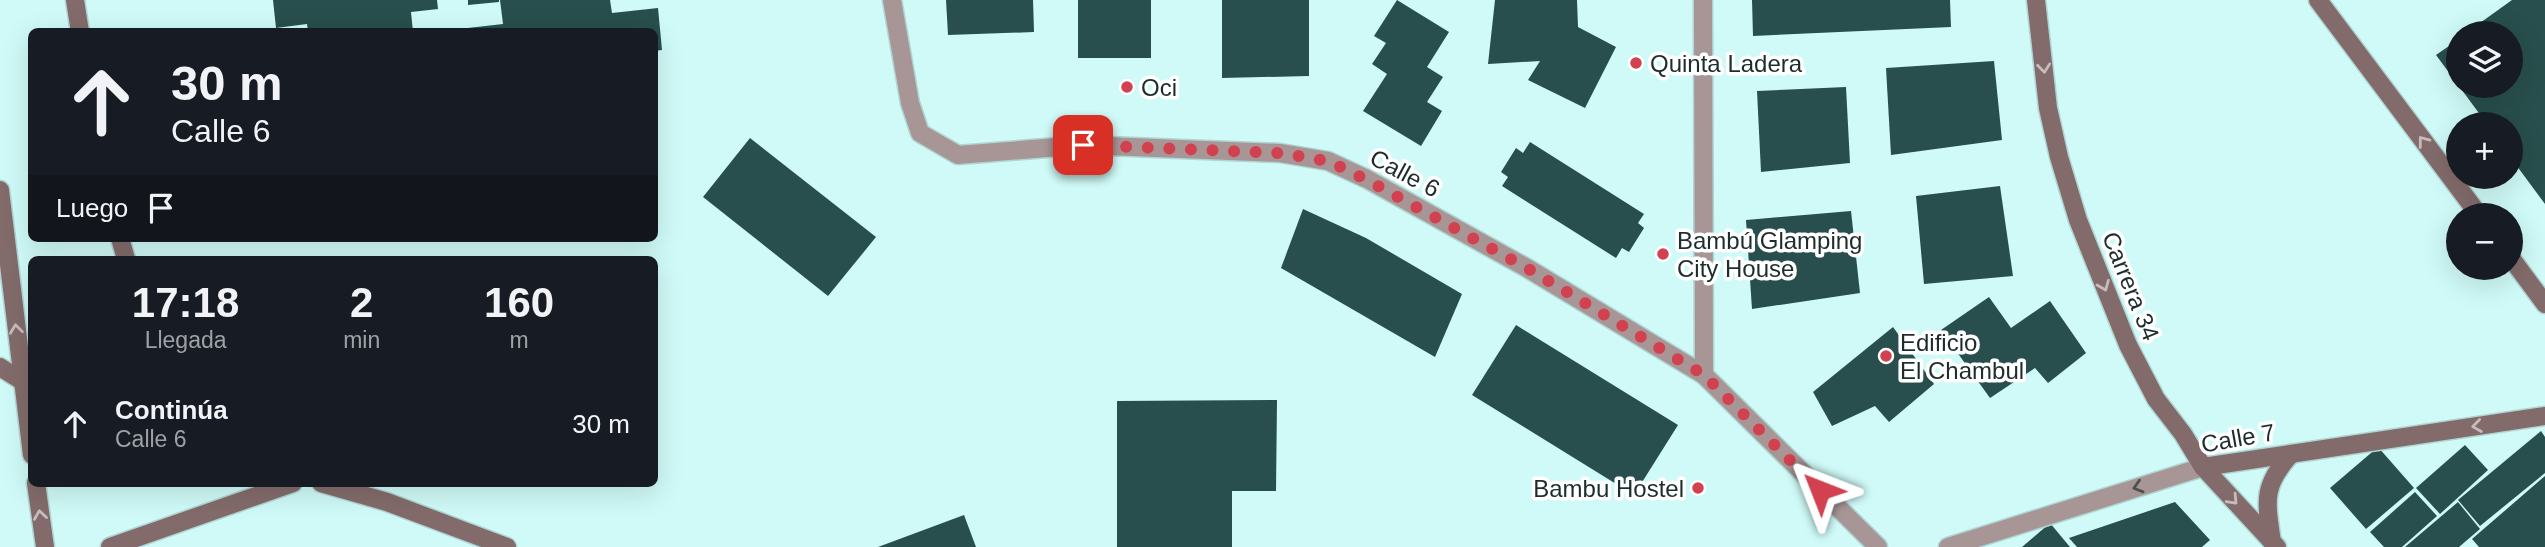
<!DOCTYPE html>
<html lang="es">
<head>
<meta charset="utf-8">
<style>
  body { margin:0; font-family:Helvetica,sans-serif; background:#242831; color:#f1f3f6; height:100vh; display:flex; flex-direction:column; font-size:26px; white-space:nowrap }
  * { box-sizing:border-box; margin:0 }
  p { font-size:23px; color:#9ea1a6 }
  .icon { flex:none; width:38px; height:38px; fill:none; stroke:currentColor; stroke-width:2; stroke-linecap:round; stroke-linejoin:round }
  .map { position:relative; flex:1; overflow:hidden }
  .drawer { position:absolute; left:28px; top:256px; width:630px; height:231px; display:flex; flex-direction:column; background:#171b24; border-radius:10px; box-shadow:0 7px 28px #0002 }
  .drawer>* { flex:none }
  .banner { position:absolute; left:28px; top:28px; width:630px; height:214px; border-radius:10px; box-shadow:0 7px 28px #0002; background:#171b24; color:#f1f3f6; overflow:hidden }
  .controls { position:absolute; left:2446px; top:21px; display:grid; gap:14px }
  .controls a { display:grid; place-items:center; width:77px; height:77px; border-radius:50%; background:#171b24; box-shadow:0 7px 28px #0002; font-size:35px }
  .pin { position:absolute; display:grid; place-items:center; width:60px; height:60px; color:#fff; margin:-30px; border-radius:14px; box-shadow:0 4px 10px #0006 }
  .me { position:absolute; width:77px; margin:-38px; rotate:315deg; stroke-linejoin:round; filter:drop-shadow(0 0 5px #0008) }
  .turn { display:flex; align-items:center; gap:24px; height:147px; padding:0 28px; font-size:32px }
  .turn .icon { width:91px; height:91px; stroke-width:2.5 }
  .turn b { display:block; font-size:49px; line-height:60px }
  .then { display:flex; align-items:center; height:66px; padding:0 28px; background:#0003; gap:14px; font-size:26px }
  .eta { display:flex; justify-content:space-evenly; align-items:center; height:119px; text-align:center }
  .eta b { font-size:42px; font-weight:700; line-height:49px }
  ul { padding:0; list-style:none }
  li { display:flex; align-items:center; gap:21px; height:98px; padding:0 28px }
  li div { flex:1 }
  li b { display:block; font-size:26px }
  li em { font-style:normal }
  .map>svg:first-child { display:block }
  .building { fill:#284f4d }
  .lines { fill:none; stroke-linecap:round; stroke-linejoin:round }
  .street-casing { stroke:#afd5d2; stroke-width:21 }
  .secondary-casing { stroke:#afd5d2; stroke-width:21 }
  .street { stroke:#a79695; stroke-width:18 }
  .secondary { stroke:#836b6b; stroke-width:18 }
  .oneway { stroke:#c7bcbc }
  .oneway2 { stroke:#4d5251 }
  .route { stroke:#d1414f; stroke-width:12; stroke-dasharray:0 21.6 }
  .poi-dot { fill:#d1414f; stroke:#fff; stroke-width:2.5 }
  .labels { text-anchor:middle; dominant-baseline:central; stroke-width:7; stroke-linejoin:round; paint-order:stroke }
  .poi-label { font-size:24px; fill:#1d2d2c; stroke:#fff; text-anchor:start }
  .street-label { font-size:24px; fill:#1d2d2c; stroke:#fff }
</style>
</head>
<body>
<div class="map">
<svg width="2545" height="547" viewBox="0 0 2545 547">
  <rect width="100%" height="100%" fill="#cffaf7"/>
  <g class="building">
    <path d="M273 0H437L438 9 411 12 413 32H308L307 24 276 28Z"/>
    <path d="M468 0H499V2L468 5Z"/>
    <path d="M500 0H610L612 13 658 8 662 50 654 51V32H450V30L503 24Z"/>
    <path d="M946 0H1033L1034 32 948 35Z"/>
    <rect x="1078" y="0" width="73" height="58"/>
    <path d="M1222 0H1309V76L1222 78Z"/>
    <path d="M1397 0 1449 32 1427 67 1443 77 1427 102 1442 111 1421 146 1363 111 1387 74 1372 64 1386 43 1374 36Z"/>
    <path d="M1495 0H1577L1578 27 1616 47 1585 108 1528 80 1540 61 1488 64Z"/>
    <path d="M1752 0H1950L1951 27 1753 36Z"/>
    <path d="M2512 0H2545V204L2511 158V124H2487L2436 55 2459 39V86H2511V33H2466Z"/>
    <path d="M1994 61 2002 140 1891 155 1886 68Z"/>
    <path d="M1846 87 1850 163 1761 172 1757 91Z"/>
    <path d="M750 138 876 237 828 296 703 197Z"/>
    <path d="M1530 142 1644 214 1638 223 1644 228 1629 252 1622 248 1616 258 1502 186 1508 177 1501 172 1516 148 1523 153Z"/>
    <path d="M2000 186 2013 276 1924 284 1916 196Z"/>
    <path d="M1303 209 1366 238 1462 294 1435 357 1281 268Z"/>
    <path d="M1851 211 1860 293 1752 309 1746 220Z"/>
    <path d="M1989 297 2011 328 2050 301 2086 353 2048 383 2035 368 1990 398 1941 330Z"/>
    <path d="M1516 325 1678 425 1634 495 1472 395Z"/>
    <path d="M1893 327 1934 384 1889 422 1875 406 1832 426 1813 392Z"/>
    <path d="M1277 400 1276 491H1232V547H1117V401Z"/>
    <path d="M2541 431 2545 437V473L2480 526 2458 500Z"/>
    <path d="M2465 445 2488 470 2440 514 2416 488Z"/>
    <path d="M2378 447 2414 488 2366 529 2330 488Z"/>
    <path d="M2545 476V547H2479L2472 539Z"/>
    <path d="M2415 492 2437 516 2402 547H2384L2370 532Z"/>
    <path d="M2175 502 2210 540 2202 547H2077L2069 538Z"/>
    <path d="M2458 502 2480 529 2459 547H2405Z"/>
    <path d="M964 515 976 547H878Z"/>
    <path d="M2050 523 2070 547H2022Z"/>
  </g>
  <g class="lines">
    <defs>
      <g id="street">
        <path d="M892 0 910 103 920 133 958 155 1083 145 1280 153 1328 161 1367 179 1527 268 1704 375 1878 547"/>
        <path d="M1703 0 1704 375"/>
        <path d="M1948 547 2203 467"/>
      </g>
      <g id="secondary">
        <path d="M75 0 80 32"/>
        <path d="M2036 0 2048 108 2059 157 2078 220 2128 345 2156 399 2183 434 2203 467 2277 547"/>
        <path d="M2318 0 2479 215"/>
        <path d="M0 190 32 455"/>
        <path d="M120 238 126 259"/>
        <path d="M2511 258 2545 304"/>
        <path d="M0 367 22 381"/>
        <path d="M2203 467 2545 416"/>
        <path d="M36 483 45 547"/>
        <path d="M321 483 387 502 507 547"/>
        <path d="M2272 542C2266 501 2262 486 2291 454"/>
        <path d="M110 547 293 483"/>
      </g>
    </defs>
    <use href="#street" class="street-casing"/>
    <use href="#secondary" class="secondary-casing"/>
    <use href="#street" class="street"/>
    <use href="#secondary" class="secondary"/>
  </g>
  <defs><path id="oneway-chevron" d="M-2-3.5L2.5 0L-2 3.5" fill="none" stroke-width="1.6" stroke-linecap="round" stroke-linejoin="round" transform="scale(1.75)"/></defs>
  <g class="oneway">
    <use href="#oneway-chevron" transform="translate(2044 68) rotate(84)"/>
    <use href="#oneway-chevron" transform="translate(2423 141) rotate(-127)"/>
    <use href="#oneway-chevron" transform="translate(2104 286) rotate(68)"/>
    <use href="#oneway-chevron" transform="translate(16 329) rotate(-97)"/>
    <use href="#oneway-chevron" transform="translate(2477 426) rotate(172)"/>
    <use href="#oneway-chevron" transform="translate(2233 500) rotate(47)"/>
    <use href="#oneway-chevron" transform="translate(40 515) rotate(-98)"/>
  </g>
  <use class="oneway2" href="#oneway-chevron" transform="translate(2138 487) rotate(163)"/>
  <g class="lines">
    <path class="route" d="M1083 145 1280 153 1328 161 1367 180 1527 268 1704 375 1820 490"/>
  </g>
  <g class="poi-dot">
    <circle cx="1636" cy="63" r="7"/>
    <circle cx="1127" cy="87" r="7"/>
    <circle cx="1663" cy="254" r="7"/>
    <circle cx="1886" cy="356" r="7"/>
    <circle cx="1698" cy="488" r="7"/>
  </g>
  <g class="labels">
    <g class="poi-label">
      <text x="1650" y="63">Quinta Ladera</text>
      <text x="1141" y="87">Oci</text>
      <text x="1677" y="240">Bambú Glamping<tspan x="1677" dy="28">City House</tspan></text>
      <text x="1900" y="342">Edificio<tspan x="1900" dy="28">El Chambul</tspan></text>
      <text x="1684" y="488" text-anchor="end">Bambu Hostel</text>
    </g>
    <g class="street-label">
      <text transform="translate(1405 173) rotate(28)">Calle 6</text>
      <text transform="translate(2131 286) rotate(68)">Carrera 34</text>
      <text transform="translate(2238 438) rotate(-10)">Calle 7</text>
    </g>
  </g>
</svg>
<div class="controls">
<a><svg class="icon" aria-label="layers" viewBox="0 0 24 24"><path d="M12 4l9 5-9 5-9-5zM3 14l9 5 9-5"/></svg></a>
<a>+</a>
<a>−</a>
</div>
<div class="pin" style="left:1083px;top:145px;background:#d93025"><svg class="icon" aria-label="arrive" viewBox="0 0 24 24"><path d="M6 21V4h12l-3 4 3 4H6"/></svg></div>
<svg class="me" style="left:1820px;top:490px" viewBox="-20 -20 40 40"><path d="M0-17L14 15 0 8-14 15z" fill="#d1414f" stroke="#fff" stroke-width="4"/></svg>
<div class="banner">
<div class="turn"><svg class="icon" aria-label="ahead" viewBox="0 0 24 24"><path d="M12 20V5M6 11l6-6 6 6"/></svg><div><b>30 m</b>Calle 6</div></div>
<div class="then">Luego<svg class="icon" aria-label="arrive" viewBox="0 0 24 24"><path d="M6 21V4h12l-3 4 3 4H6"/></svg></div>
</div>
<section class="drawer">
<div class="eta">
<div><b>17:18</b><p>Llegada</p></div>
<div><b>2</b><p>min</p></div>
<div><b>160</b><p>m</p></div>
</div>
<ul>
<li><svg class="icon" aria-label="ahead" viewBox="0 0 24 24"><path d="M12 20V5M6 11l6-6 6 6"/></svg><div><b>Continúa</b><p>Calle 6</p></div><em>30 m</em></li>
</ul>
</section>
</div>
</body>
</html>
